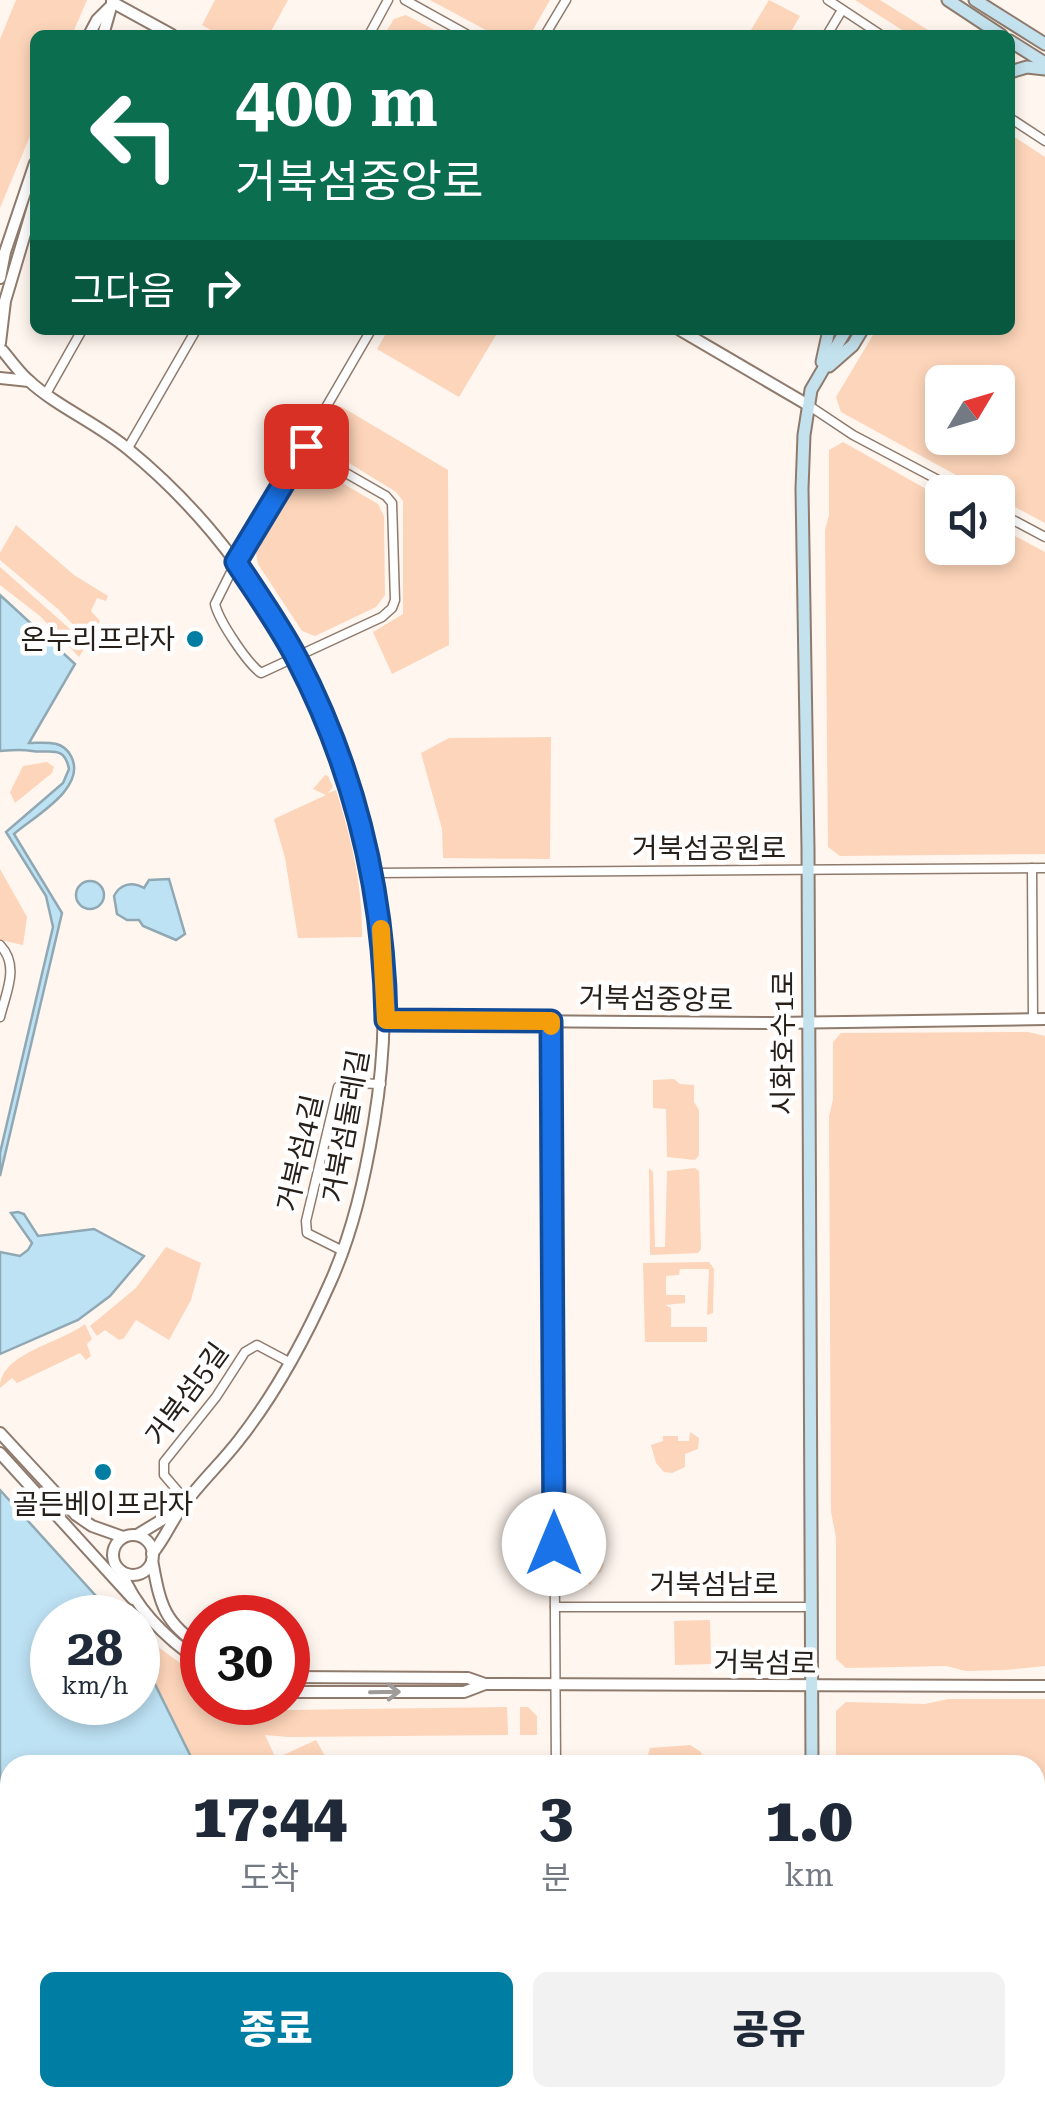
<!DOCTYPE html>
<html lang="ko">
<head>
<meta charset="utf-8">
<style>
  body { margin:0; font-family:"Roboto Serif","Noto Sans KR",serif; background:#f2f2f3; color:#1f2937; height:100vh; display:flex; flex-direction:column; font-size:38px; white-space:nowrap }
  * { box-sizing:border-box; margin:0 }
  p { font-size:32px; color:#747a83 }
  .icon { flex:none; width:55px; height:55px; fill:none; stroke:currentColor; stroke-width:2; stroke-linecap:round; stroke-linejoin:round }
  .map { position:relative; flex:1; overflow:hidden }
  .details { position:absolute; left:0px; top:1755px; width:1045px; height:352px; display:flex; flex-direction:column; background:#fff; border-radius:30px 30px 0 0; box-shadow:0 5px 15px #0003 }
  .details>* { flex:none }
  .hud { position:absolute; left:30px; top:30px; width:985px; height:305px; border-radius:15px; box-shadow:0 5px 15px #0003; background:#0b6e4f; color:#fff; overflow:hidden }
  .needle { width:65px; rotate:52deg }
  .buttons { position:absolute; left:925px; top:365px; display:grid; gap:20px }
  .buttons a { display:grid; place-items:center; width:90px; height:90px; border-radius:15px; background:#fff; box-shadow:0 5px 15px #0003; font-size:50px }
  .speed { position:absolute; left:30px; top:1595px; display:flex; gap:20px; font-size:50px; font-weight:700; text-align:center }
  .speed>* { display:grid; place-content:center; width:130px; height:130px; border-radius:50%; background:#fff; box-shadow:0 5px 15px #0003; line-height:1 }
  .speed small { font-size:25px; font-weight:400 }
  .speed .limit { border:15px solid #d22; background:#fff; color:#111 }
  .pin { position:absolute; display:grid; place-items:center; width:85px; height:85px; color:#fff; margin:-42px; border-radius:20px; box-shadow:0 5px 15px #0006 }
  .me { position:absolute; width:110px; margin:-55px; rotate:0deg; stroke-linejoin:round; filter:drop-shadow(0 0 8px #0008) }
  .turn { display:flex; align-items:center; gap:35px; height:210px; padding:0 40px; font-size:45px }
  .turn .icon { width:130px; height:130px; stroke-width:2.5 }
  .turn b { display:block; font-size:70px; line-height:85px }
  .then { display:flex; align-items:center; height:95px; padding:0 40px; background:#0003; gap:20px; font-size:38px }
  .eta { display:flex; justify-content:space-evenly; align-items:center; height:170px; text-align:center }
  .eta b { font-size:60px; font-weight:800; line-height:70px }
  .action { display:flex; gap:20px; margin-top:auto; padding:20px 40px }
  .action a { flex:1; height:115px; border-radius:15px; background:#007da3; color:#fff; font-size:40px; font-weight:800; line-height:115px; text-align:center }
  .action a+a { background:#f2f2f3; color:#1f2937 }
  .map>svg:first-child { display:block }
  .green { fill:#fdd5ba; fill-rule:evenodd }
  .water { fill:#bde2f4; stroke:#90a8b3; stroke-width:2.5 }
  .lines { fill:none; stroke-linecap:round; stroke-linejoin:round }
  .minor-casing { stroke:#8f7b6d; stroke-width:11 }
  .tertiary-casing { stroke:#8f7b6d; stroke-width:14 }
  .secondary-casing { stroke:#8f7b6d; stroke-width:15 }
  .minor { stroke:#fff; stroke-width:8 }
  .tertiary { stroke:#fff; stroke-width:10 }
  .secondary { stroke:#c3e2ee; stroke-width:11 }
  .oneway { stroke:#9e9b98 }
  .route-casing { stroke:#114b97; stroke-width:25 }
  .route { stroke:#1a73e8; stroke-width:18 }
  .slow { stroke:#f59e0b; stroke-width:18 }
  .poi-dot { fill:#007da3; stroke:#fff; stroke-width:4 }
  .labels { text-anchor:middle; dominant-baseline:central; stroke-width:9; stroke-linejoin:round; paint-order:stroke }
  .poi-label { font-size:28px; fill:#27201a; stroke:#fff; text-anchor:end }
  .street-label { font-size:28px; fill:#27201a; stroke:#fff }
</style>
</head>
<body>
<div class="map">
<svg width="1045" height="2107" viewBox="0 0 1045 2107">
  <rect width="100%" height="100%" fill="#fff6ef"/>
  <g class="green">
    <path d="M16 0H87L72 35H35V124L0 208V39Z"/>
    <path d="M215 0H288L269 35H219L202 25Z"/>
    <path d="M430 0H550L530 35H495Z"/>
    <path d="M769 0 800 16 789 35H748Z"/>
    <path d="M855 0H880L936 35H910Z"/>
    <path d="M406 15 444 35H384L394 19Z"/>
    <path d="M1010 134 1045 157V523L998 498V492H987L841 412 836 397 876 330H1010ZM942 382H998V438H942Z"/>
    <path d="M388 330H499L459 397 377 349Z"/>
    <path d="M342 407 448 470 449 645 392 674 373 632 403 614V501L396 492 328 450 324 437Z"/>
    <path d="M843 442 942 498V548H998V527L1045 552V854L840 856 828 847 825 530 829 515V450Z"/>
    <path d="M318 469 378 504 384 516 385 595 376 607 315 636 302 631 258 564 256 553 303 473Z"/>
    <path d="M16 525 74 575 108 596 106 601 97 598 91 611 100 621 89 641 58 609 0 560V553Z"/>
    <path d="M0 567 87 644 79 657 40 616 0 585Z"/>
    <path d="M551 737 550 859 443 858 442 829 421 753 449 738Z"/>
    <path d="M47 762 54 767 52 773 15 803 10 792 23 766Z"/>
    <path d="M325 775 328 776 333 787 328 793 336 790C351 838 363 886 362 937L298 938 285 858 274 819 326 795 313 789Z"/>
    <path d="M0 869 27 917 23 945 0 940Z"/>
    <path d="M1028 1032 1045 1036V1666L1005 1670 966 1671 946 1666 846 1668 836 1659V1538L831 1512 829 1117 833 1099V1042L841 1033Z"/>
    <path d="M674 1079 680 1084 694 1085V1102L699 1110V1155L695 1160 667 1157 666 1109 653 1108V1080Z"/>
    <path d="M649 1168 653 1172 655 1247H665L667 1171 695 1168 699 1171 701 1249 698 1253 650 1255Z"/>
    <path d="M166 1247 201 1263 191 1300 169 1340 136 1320 124 1338 119 1340 105 1330 97 1336 90 1326 136 1288Z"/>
    <path d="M709 1262 714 1269 713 1313 707 1315 709 1269H680L679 1275 666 1276V1295H685V1303L665 1305 671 1308V1327H707V1342H645L643 1263Z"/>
    <path d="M85 1324 92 1339 87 1344 91 1356 86 1360 80 1353 17 1383 12 1378 0 1388C0 1353 59 1344 85 1324Z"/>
    <path d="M690 1432 699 1438 698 1449 685 1454V1467L672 1473 664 1472 656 1463 651 1445 663 1441V1436H678V1441H689Z"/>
    <path d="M588 1546 604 1564 601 1572 592 1577 591 1585 579 1580 571 1565Z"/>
    <path d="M710 1620 711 1664 675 1665 674 1621Z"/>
    <path d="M138 1626 161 1649 202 1679V1702L247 1703 287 1710 507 1707 508 1735 288 1737 265 1735 279 1765H195L138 1650Z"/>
    <path d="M948 1699H1045V2107H834V2098H1035V1765H836V1711L846 1702 925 1704Z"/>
    <path d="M520 1707H528L537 1716V1735H520Z"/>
    <path d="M316 1740 325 1756 324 1763 283 1765 279 1757Z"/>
    <path d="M690 1745 701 1752 705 1765H645L650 1748Z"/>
    <path d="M358 2098H441L446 2107H363Z"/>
  </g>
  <g class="water">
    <path d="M0 595 75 664 29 743C44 743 62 739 71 756 88 788 33 817 14 834L62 913 0 1176V1153L53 927 46 896 6 832 63 783 69 769C64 744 50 754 32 751 21 749 12 750 0 751Z"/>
    <path d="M169 879 185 934 176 940 143 926 139 920H127L117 914 114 896C120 884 132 881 144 888L149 880Z"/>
    <circle cx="90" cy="895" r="14"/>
    <path d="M18 1212 24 1214 38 1236 94 1229 144 1256 110 1296 78 1320 0 1354V1252L20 1256 28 1250 32 1243 11 1213Z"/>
    <path d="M0 1490 115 1617 52 1618V1702H138V1650L195 1765H10V2098H358L362 2107H0Z"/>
  </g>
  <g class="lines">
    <defs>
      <g id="minor">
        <path d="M405 0 468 35"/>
        <path d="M828 0 881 35"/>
        <path d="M369 35 388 0"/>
        <path d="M545 35 566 0"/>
        <path d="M827 35 842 10"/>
        <path d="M1010 118 1045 141"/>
        <path d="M47 392 82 330"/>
        <path d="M808 405 853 435 961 492"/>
        <path d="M128 448 196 330"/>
        <path d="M304 449 386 496 392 503 395 600 392 608 382 617 261 673C247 663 219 621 215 604L236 562 371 330"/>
        <path d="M998 512 1045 537"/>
        <path d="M1032 868 1033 1019"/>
        <path d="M373 873 1045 868"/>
        <path d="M0 945C20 966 6 992 0 1017"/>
        <path d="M551 1021 556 1765"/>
        <path d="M343 1251 307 1233 306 1221 338 1087 348 1083 381 1084"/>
        <path d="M188 1503 164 1475V1462L216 1397 245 1352 257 1345 289 1362"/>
        <path d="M555 1607H812"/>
      </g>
      <g id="tertiary">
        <path d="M112 2 172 35"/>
        <path d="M89 35 97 20 109 8"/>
        <path d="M103 35 113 0"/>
        <path d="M0 278 5 252 35 163"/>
        <path d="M680 330 808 405"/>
        <path d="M0 343 5 301 35 200"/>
        <path d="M3 351C11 361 19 372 28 380 57 407 97 423 128 449 167 481 207 523 237 564 355 726 407 925 374 1123 365 1177 353 1232 330 1283 306 1337 276 1393 239 1440 220 1465 193 1489 176 1516 168 1529 162 1542 152 1554"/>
        <path d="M0 378 29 381"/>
        <path d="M385 1020 776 1023 1045 1019"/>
        <path d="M0 1433 76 1515 92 1526 123 1537"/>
        <path d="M0 1453 133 1599"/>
        <path d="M137 1535 165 1518 177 1514"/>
        <circle cx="133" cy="1555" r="20"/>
        <path d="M152 1560C160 1603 163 1623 202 1647"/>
        <path d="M121 1571C136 1610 168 1640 202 1663"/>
        <path d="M288 1677 468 1678 485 1684 1045 1686"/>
        <path d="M288 1692H464L485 1684"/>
      </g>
      <g id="secondary">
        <path d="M948 0 1001 35"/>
        <path d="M975 0 1045 44"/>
        <path d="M1010 41 1045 63"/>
        <path d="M1010 72 1027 67 1045 69"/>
        <path d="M822 362 829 330"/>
        <path d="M829 366 853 345 862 330"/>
        <path d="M812 1765 808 848 802 489 804 435 811 390 846 330"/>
        <path d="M812 2098V2107"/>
      </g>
    </defs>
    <use href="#minor" class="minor-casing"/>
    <use href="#tertiary" class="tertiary-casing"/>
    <use href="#secondary" class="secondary-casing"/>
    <use href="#minor" class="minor"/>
    <use href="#tertiary" class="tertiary"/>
    <use href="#secondary" class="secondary"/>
  </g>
  <defs><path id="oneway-shaft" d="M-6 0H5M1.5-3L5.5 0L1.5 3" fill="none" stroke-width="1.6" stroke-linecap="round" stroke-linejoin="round" transform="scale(2.5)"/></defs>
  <use class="oneway" href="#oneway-shaft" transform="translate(385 1692) rotate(-1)"/>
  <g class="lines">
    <defs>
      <path id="route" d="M306 446 236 562C257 594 280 626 297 659 356 773 384 893 386 1020L551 1021 554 1544"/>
    </defs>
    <use href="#route" class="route-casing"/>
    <use href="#route" class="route"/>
    <path class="slow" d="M381 929 386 1020 551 1021V1026"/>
  </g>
  <g class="poi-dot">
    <circle cx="195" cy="639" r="10"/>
    <circle cx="103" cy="1472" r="10"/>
  </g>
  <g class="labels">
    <g class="poi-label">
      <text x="175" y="639">온누리프라자</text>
      <text x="103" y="1504" text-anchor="middle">골든베이프라자</text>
    </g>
    <g class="street-label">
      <text x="709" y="848">거북섬공원로</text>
      <text transform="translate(656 999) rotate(1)">거북섬중앙로</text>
      <text transform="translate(783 1043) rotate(-90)">시화호수1로</text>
      <text transform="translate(346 1126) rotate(-80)">거북섬둘레길</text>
      <text transform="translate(300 1153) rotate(-77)">거북섬4길</text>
      <text transform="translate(187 1394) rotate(-54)">거북섬5길</text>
      <text x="714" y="1584">거북섬남로</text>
      <text transform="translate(765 1663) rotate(1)">거북섬로</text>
    </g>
  </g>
</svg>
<div class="buttons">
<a><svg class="needle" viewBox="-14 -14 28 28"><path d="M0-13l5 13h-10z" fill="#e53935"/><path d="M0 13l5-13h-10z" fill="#747a83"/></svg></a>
<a><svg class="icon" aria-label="sound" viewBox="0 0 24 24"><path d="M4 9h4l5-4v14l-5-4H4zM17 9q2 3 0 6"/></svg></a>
</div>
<div class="speed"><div>28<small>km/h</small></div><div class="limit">30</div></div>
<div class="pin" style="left:306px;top:446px;background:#d93025"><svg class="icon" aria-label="arrive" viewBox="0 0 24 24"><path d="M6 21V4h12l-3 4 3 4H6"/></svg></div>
<svg class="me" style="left:554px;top:1544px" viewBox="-20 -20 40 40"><circle r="19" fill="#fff"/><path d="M0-13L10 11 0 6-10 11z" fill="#1a73e8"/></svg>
<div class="hud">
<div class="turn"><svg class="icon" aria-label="left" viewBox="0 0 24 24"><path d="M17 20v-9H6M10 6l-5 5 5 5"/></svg><div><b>400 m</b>거북섬중앙로</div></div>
<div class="then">그다음<svg class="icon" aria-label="right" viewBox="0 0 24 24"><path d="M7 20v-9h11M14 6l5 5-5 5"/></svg></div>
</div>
<section class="details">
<div class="eta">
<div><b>17:44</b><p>도착</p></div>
<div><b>3</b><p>분</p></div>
<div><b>1.0</b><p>km</p></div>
</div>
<div class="action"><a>종료</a><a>공유</a></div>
</section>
</div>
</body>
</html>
